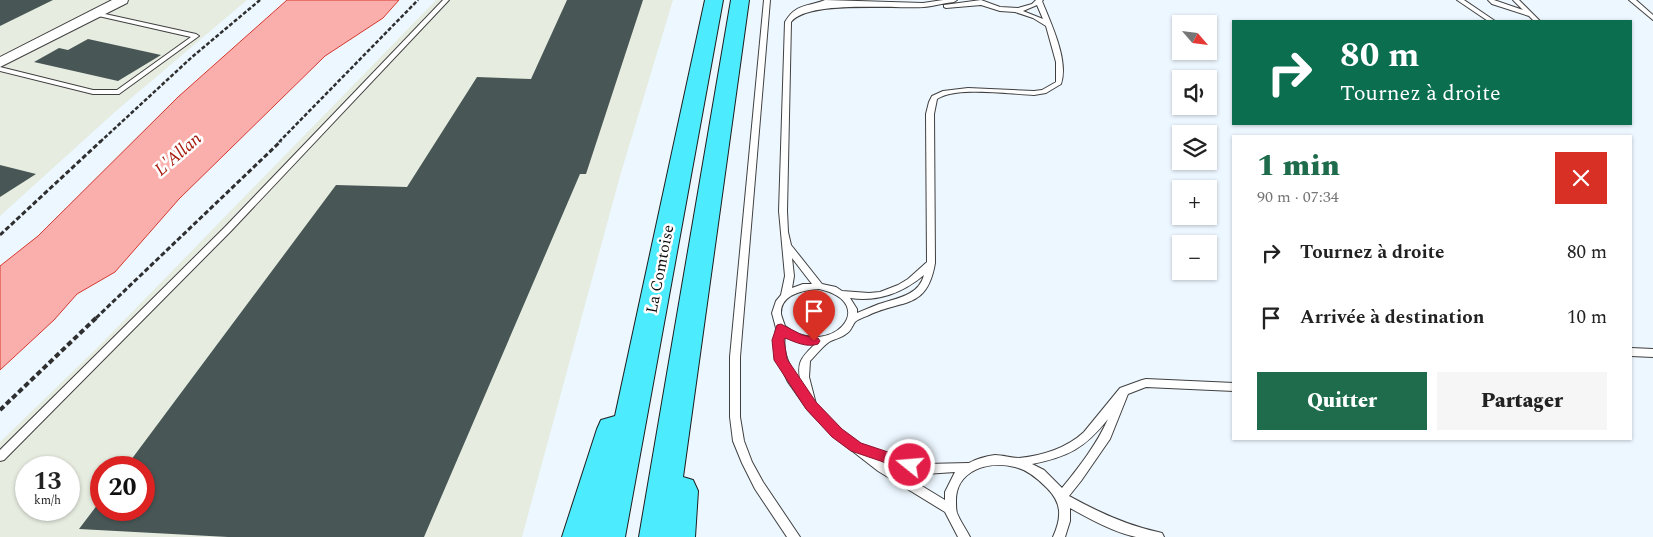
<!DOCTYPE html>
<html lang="fr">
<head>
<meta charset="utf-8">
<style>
  body { margin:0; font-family:Spectral,serif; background:#f6f6f6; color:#222; height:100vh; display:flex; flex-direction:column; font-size:19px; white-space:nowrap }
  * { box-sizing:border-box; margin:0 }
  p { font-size:16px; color:#767676 }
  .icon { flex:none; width:28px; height:28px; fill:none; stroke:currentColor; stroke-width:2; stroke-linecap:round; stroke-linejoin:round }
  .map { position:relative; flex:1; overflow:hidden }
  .details { position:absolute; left:1232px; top:135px; width:400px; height:305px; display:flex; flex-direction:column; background:#fff; border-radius:0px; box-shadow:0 1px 4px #0004 }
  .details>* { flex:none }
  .guide { position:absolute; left:1232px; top:20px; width:400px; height:105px; border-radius:0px; box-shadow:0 1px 4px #0004; background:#0b6e4f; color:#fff; overflow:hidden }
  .needle { width:32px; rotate:118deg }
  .controls { position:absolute; left:1172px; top:15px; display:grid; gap:10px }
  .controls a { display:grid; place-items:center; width:45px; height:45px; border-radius:0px; background:#fff; box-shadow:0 1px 4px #0004; font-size:25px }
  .speed { position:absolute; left:15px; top:456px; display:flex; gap:10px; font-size:25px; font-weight:700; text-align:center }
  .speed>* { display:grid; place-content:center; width:65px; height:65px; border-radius:50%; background:#fff; box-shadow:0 1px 4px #0004; line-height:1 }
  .speed small { font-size:12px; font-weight:400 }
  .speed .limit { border:8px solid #d22; background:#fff; color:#111 }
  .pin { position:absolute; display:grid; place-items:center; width:42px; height:42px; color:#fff; margin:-51px -21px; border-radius:50% 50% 50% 0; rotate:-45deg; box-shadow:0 0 5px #0007 }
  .pin .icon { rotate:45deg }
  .me { position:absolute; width:55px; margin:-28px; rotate:287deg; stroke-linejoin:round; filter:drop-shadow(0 0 4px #0008) }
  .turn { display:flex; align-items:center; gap:18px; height:105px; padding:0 25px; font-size:22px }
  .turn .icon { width:65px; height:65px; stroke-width:2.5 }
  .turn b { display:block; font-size:35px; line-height:42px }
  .round { display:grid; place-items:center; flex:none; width:52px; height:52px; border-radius:0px; background:#f6f6f6 }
  .head { display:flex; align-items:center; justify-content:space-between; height:85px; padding:0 25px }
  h1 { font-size:30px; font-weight:800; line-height:38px; color:#1f6c4d }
  .cta { display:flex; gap:10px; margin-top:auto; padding:10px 25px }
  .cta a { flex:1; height:58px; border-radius:0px; background:#1f6c4d; color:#fff; font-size:20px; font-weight:800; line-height:58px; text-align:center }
  .cta a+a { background:#f6f6f6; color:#222 }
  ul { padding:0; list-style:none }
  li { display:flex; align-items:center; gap:15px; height:65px; padding:0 25px }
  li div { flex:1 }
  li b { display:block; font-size:19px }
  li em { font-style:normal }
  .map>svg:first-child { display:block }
  .industrial { fill:#e6ece0; fill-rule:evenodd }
  .water { fill:#faafad; stroke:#d6382f }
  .building { fill:#485656 }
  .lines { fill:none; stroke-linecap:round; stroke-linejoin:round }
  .lane-casing { stroke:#404040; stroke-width:2 }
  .street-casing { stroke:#404040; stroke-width:2 }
  .highway-casing { stroke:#1e1e1e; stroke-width:2 }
  .path-far2 { stroke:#2f2f2f; stroke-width:2.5; stroke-dasharray:4 2; stroke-linecap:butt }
  .path-far1 { stroke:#2f2f2f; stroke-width:3; stroke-dasharray:5 2.5; stroke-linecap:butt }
  .path { stroke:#2f2f2f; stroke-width:4; stroke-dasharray:5.5 3; stroke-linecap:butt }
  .lane { fill:#fff; fill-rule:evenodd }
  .street { fill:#fff; fill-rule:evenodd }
  .highway { fill:#4cebfe; fill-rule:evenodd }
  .route { fill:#e11d48; stroke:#92132f }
  .labels { text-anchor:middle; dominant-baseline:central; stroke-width:5; stroke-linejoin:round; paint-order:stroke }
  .street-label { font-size:16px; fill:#0d0d0d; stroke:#fff }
  .water-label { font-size:18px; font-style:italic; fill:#a71b0e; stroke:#fff }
</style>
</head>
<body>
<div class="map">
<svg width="1653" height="537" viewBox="0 0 1653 537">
  <rect width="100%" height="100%" fill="#edf7ff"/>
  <g class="industrial">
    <path d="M0 0H247L116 111 0 216Z"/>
    <path d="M436 0H673L620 176 522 537H0V442L100 345ZM26 468H69V510H26ZM101 468H144V510H101Z"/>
  </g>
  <path class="water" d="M287 0H399L383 18 325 56 179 199 115 272 77 294 54 320 0 370V266L38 236 178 97Z"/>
  <g class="building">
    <path d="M0 0H53L0 26Z"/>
    <path d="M567 0H643L586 174H580L424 537H228L79 529 101 500V510H144V468H125L336 185 407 187 477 77 531 79Z"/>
    <path d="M88 39 161 55 118 81 34 62 59 48 68 50Z"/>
    <path d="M0 165 36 174 0 197Z"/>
  </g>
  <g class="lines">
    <defs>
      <g id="lane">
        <path d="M443 0H449L231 231 4 460 0 461V450L225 227Z"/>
        <path d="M764 0H770L740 357V417L744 441 752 462 763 482 800 537H787L755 489 742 463 733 441 730 417V357Z"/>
        <path d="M825 0 923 3 943 0H957L954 2C944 3 934 6 924 7 892 9 808 0 791 22L787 211 788 232 791 245 822 284 836 287 842 291 869 293 880 292 898 285 908 279 927 262 926 114 929 102 932 96 943 91 968 88 1034 91 1042 90 1056 82V62L1046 26 1033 18 1015 12 1000 11 981 5 946 8 944 7V5L981 0 1000 7 1018 8 1032 4 1036 0H1043L1042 1C1051 24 1069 60 1061 84L1046 93 1034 95C1011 94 955 86 937 99L934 114 935 263C927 310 903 299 869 315 865 317 858 319 855 322 852 326 851 331 846 334 841 338 834 339 829 342 822 347 816 355 810 361L809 377 816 404 841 430 860 444 896 457 925 464 969 463C976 459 987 456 995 455 1003 455 1011 458 1019 458 1042 456 1067 448 1084 432L1120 388 1142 380 1146 379 1234 383V391L1146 387 1128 394 1110 439 1081 481 1069 496C1098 512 1126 525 1158 532L1162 533 1164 537C1155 537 1145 537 1136 537 1113 532 1090 519 1070 508V521L1065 537H1053C1062 517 1062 503 1047 488 1038 479 1028 470 1015 467 989 460 955 470 956 502 956 505 956 510 957 513 960 521 966 529 970 537H958L945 512 878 471 833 436 807 409 788 382 778 361 775 340 776 328 772 313 776 301 781 295 785 276 779 211 785 22C796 3 808 7 825 0ZM1037 5 1043 19 1023 11ZM792 258 812 284H803L792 288 794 276ZM924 275C919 295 898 298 879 304 872 307 864 310 857 313V309L850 298C879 302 902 293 924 275ZM819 289C882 303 830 361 785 326 784 323 782 318 781 314 780 294 804 290 819 289ZM785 336 801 342 815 344C801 358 796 362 801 384 791 369 782 354 785 336ZM1108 419C1097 444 1079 467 1062 488L1044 470 1032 464C1068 457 1085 448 1108 419ZM879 460 925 474 955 472 945 492V500Z"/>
        <path d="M1457 0H1464L1495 21H1488Z"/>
        <path d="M1488 0H1494L1523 10 1513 0H1519L1540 21H1534L1529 16 1492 4Z"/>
        <path d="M1629 0H1636L1653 15V20Z"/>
        <path d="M96 12 196 34 199 36 119 94H93L0 71V67L93 90H117L191 37 94 15V13Z"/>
        <path d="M1631 348 1653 349V357L1631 356Z"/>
      </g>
      <path id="street" d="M112 0H128L127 3 0 67V57Z"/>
      <g id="highway">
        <path d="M705 0H723L625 537H562L597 429 601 420 615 416Z"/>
        <path d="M731 0H749L683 477 693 480 698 491 695 537H639Z"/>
      </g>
    </defs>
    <use href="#lane" class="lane-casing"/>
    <use href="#street" class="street-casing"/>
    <use href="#highway" class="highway-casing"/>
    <g class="path-far2">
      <path d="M100 142 192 57 260 0"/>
      <path d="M279 142 418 0"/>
    </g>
    <g class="path-far1">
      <path d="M0 235 101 141"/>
      <path d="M96 318 281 141"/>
    </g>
    <path class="path" d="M0 410 97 317"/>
    <use href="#lane" class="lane"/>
    <use href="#street" class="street"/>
    <use href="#highway" class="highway"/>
  </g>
  <path class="route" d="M781 324 802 335 818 338 820 341 818 344C807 348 795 342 785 338L784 340 787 359 816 402 842 429 861 443 915 461 917 465 915 469 910 471 851 451 832 437 806 409 774 360 772 340 777 325Z"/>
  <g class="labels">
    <g class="street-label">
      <text transform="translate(660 269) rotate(-79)">La Comtoise</text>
    </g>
    <g class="water-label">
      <text transform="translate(178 154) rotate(-41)">L'Allan</text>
    </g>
  </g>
</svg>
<div class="controls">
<a><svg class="needle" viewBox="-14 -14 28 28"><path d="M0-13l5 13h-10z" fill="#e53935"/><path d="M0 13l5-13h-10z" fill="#767676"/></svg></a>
<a><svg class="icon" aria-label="sound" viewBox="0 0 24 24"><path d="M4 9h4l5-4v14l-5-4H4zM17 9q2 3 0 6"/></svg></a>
<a><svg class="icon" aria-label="layers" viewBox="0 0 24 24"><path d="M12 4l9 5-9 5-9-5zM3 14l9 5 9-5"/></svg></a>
<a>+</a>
<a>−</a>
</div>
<div class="speed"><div>13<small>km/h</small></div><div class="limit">20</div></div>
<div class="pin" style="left:814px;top:341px;background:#d93025"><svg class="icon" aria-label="arrive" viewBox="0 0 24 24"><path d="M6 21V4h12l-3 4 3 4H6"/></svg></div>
<svg class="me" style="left:910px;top:465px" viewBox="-20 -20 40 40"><circle r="17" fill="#e11d48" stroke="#fff" stroke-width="3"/><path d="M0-11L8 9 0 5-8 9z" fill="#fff"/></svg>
<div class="guide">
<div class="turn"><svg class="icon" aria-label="right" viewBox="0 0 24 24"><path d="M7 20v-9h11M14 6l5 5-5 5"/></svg><div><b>80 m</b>Tournez à droite</div></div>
</div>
<section class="details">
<div class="head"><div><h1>1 min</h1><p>90 m · 07:34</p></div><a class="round" style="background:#d93025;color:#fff"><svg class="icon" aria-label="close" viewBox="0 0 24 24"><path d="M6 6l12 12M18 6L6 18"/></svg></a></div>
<ul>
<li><svg class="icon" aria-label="right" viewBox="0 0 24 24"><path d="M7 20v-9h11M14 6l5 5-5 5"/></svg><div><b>Tournez à droite</b></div><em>80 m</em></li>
<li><svg class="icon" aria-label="arrive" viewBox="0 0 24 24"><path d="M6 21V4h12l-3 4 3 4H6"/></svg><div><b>Arrivée à destination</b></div><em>10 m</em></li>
</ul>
<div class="cta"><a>Quitter</a><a>Partager</a></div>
</section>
</div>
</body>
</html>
